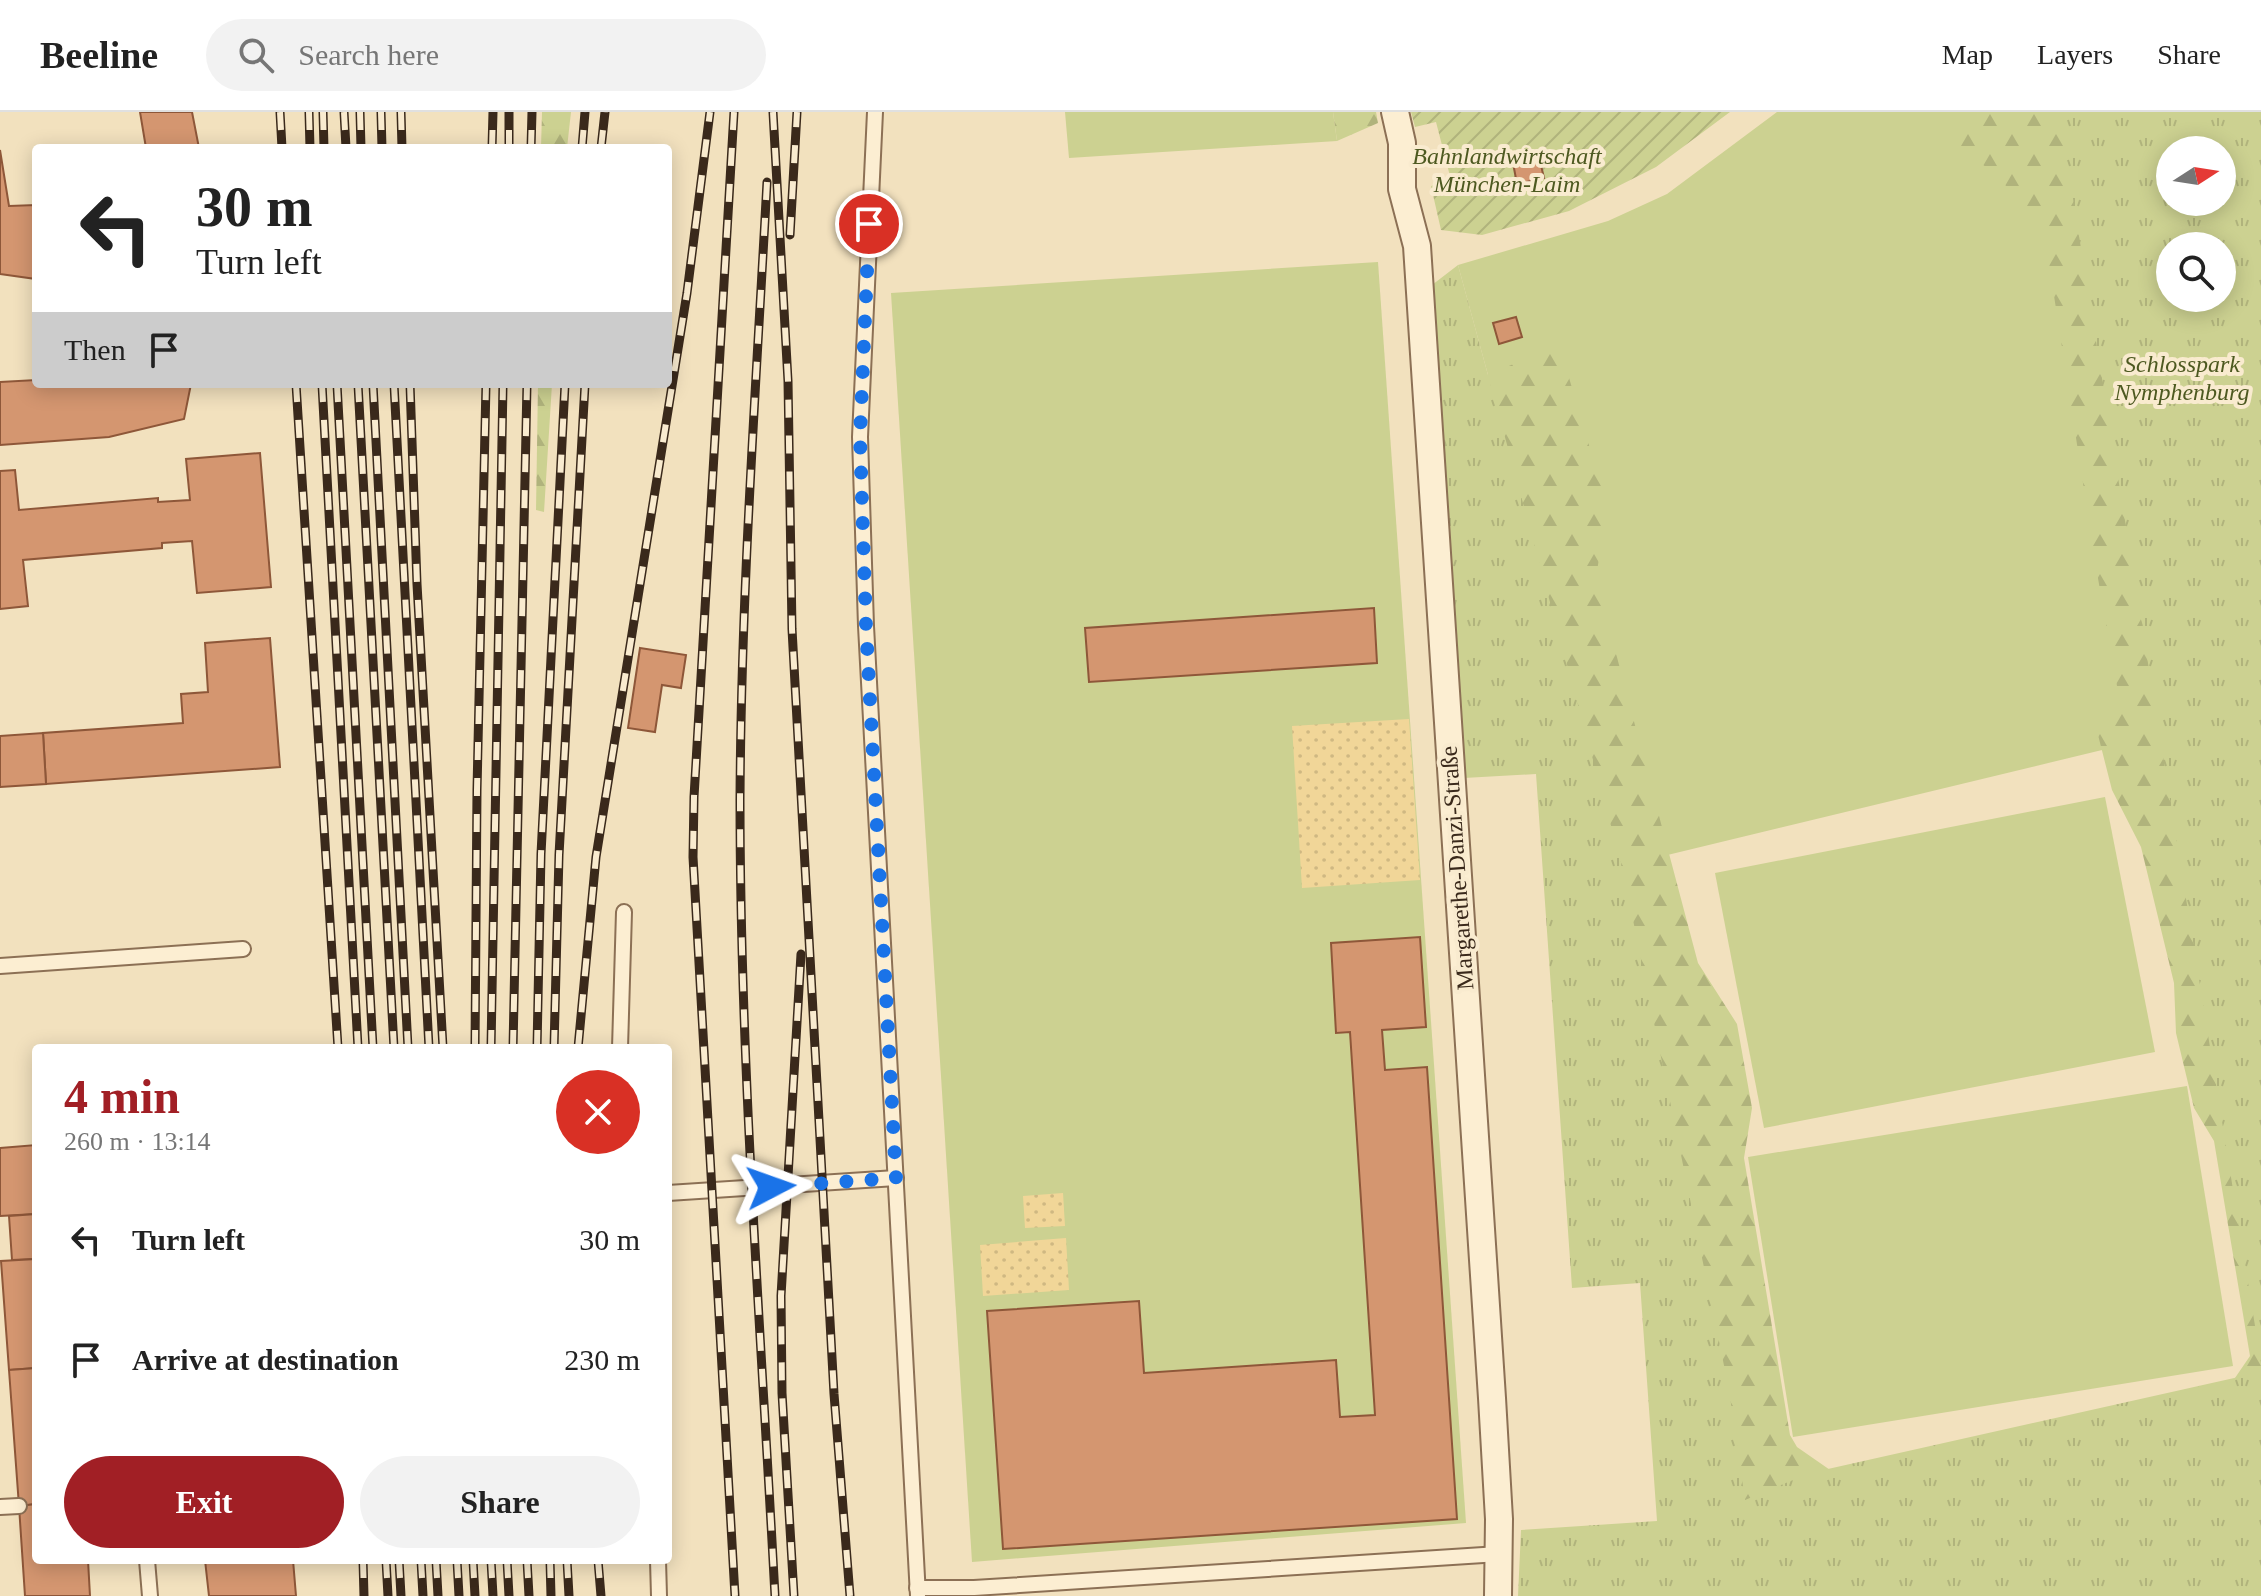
<!DOCTYPE html>
<html lang="en">
<head>
<meta charset="utf-8">
<style>
  body { margin:0; font-family:Georgia,serif; background:#f2f2f2; color:#222; height:100vh; display:flex; flex-direction:column; font-size:30px; white-space:nowrap }
  * { box-sizing:border-box; margin:0 }
  p { font-size:26px; color:#767676 }
  .icon { flex:none; width:44px; height:44px; fill:none; stroke:currentColor; stroke-width:2; stroke-linecap:round; stroke-linejoin:round }
  .map { position:relative; flex:1; overflow:hidden }
  .drawer { position:absolute; left:32px; top:932px; width:640px; height:520px; display:flex; flex-direction:column; background:#fff; border-radius:8px; box-shadow:0 4px 20px #0003 }
  .drawer>* { flex:none }
  .hud { position:absolute; left:32px; top:32px; width:640px; height:244px; border-radius:8px; box-shadow:0 4px 20px #0003; background:#fff; color:#222; overflow:hidden }
  .needle { width:52px; rotate:78deg }
  .controls { position:absolute; left:2156px; top:24px; display:grid; gap:16px }
  .controls a { display:grid; place-items:center; width:80px; height:80px; border-radius:50%; background:#fff; box-shadow:0 4px 20px #0003; font-size:40px }
  .pin { position:absolute; display:grid; place-items:center; width:68px; height:68px; color:#fff; margin:-34px; border:4px solid #fff; border-radius:50%; box-shadow:0 2px 8px #0007 }
  .me { position:absolute; width:88px; margin:-44px; rotate:86deg; stroke-linejoin:round; filter:drop-shadow(0 0 6px #0008) }
  .turn { display:flex; align-items:center; gap:28px; height:168px; padding:0 32px; font-size:36px }
  .turn .icon { width:104px; height:104px; stroke-width:2.5 }
  .turn b { display:block; font-size:56px; line-height:68px }
  .then { display:flex; align-items:center; height:76px; padding:0 32px; background:#0003; gap:16px; font-size:30px }
  .round { display:grid; place-items:center; flex:none; width:84px; height:84px; border-radius:42px; background:#f2f2f2 }
  .overview { display:flex; align-items:center; justify-content:space-between; height:136px; padding:0 32px }
  h1 { font-size:48px; font-weight:800; line-height:60px; color:#a11f25 }
  .action { display:flex; gap:16px; margin-top:auto; padding:16px 32px }
  .action a { flex:1; height:92px; border-radius:48px; background:#a11f25; color:#fff; font-size:32px; font-weight:800; line-height:92px; text-align:center }
  .action a+a { background:#f2f2f2; color:#222 }
  ul { padding:0; list-style:none }
  li { display:flex; align-items:center; gap:24px; height:120px; padding:0 32px }
  li div { flex:1 }
  li b { display:block; font-size:30px }
  li em { font-style:normal }
  header { display:flex; align-items:center; gap:48px; box-sizing:border-box; height:112px; padding:0 40px; background:#fff; border-bottom:2px solid #e0e0e0 }
  header strong { font-size:38px }
  nav { display:flex; gap:44px; margin-inline-start:auto; font-size:28px }
  .search { width:560px; height:72px; background:#f2f2f2; display:flex; align-items:center; gap:20px; box-sizing:border-box; padding:0 28px; border-radius:44px; color:#767676; font-size:30px }
  .map>svg:first-child { display:block }
  .grass { fill:#ccd191 }
  .forest { fill:url(#forest-firs); fill-rule:evenodd }
  .sand { fill:url(#sand-dots) }
  .park { fill:url(#park-tufts); fill-rule:evenodd }
  .garden { fill:url(#garden-furrows) }
  .building { fill:#d49670; stroke:#8e5739; stroke-width:2 }
  .lines { fill:none; stroke-linecap:round; stroke-linejoin:round }
  .service-casing { stroke:#8c7055; stroke-width:18 }
  .minor-casing { stroke:#8c7055; stroke-width:30 }
  .service { stroke:#fceed2; stroke-width:14 }
  .minor { stroke:#fceed2; stroke-width:26 }
  .rail-casing { stroke:#3a291b; stroke-width:9 }
  .rail { stroke:#f9ebcf; stroke-width:6; stroke-dasharray:18; stroke-linecap:butt }
  .route { stroke:#1a73e8; stroke-width:14; stroke-dasharray:0 25.2 }
  .labels { text-anchor:middle; dominant-baseline:central; stroke-width:8; stroke-linejoin:round; paint-order:stroke }
  .park-label { font-size:24px; font-style:italic; fill:#4d5920; stroke:#f9ebcf }
  .street-label { font-size:24px; fill:#3a291b; stroke:#f9ebcf }
</style>
</head>
<body>
<header>
<strong>Beeline</strong>
<div class="search"><svg class="icon" aria-label="search" viewBox="0 0 24 24"><circle cx="10" cy="10" r="6"/><path d="M15 15l6 6"/></svg>Search here</div>
<nav><a>Map</a><a>Layers</a><a>Share</a></nav>
</header>
<div class="map">
<svg width="2261" height="1484" viewBox="0 0 2261 1484">
  <defs>
    <pattern id="forest-firs" width="22" height="20" patternUnits="userSpaceOnUse" patternTransform="scale(2)"><rect width="22" height="20" fill="#ccd191"/><path d="M5 1l3.5 6h-7zM16 11l3.5 6h-7z" fill="#b0b37c"/></pattern>
    <pattern id="sand-dots" width="8" height="8" patternUnits="userSpaceOnUse" patternTransform="scale(2)"><rect width="8" height="8" fill="#f1d698"/><path d="M2 2h.1M6 6h.1" fill="none" stroke="#cfb882" stroke-width="1.8" stroke-linecap="round"/></pattern>
    <pattern id="park-tufts" width="24" height="20" patternUnits="userSpaceOnUse" patternTransform="scale(2)"><rect width="24" height="20" fill="#ccd191"/><path d="M3 7l-1-3M5 7V3M7 7l1-3M15 17l-1-3M17 17v-4M19 17l1-3" fill="none" stroke="#b0b37c"/></pattern>
    <pattern id="garden-furrows" width="10" height="10" patternUnits="userSpaceOnUse" patternTransform="scale(2)"><rect width="10" height="10" fill="#ccd191"/><path d="M-1 1l2-2M0 10L10 0M9 11l2-2" fill="none" stroke="#b0b37c"/></pattern>
  </defs>
  <rect width="100%" height="100%" fill="#f2e1be"/>
  <g class="grass">
    <path d="M1065 0H1333L1337 29 1069 46Z"/>
    <path d="M1777 0H2059L2160 624 1622 754 1458 153 1608 109 1667 82Z"/>
    <path d="M1378 150 1466 1411 972 1450 891 181Z"/>
    <path d="M2105 685 2155 940 1764 1016 1715 761Z"/>
    <path d="M2187 974 2233 1254 1793 1325 1748 1045Z"/>
  </g>
  <g class="forest">
    <path d="M542 0H571L567 36H541Z"/>
    <path d="M1333 0H1376L1378 11 1337 29Z"/>
    <path d="M1951 0H2261V1389H1736L1486 264 1559 232 1607 394 1596 466 1698 851 1737 912 1752 996 1744 1046 1790 1323 1797 1335 1833 1360 2224 1282 2250 1244 2214 1029 2194 996 2176 921 2174 871 2141 735 2112 678 2096 615 2120 591 2096 455 2046 132 1999 64 1960 37ZM2170 38H2222V90H2170ZM2170 134H2222V186H2170Z"/>
    <path d="M538 272H552L544 400 536 398Z"/>
  </g>
  <g class="sand">
    <path d="M1409 607 1420 768 1302 776 1292 614Z"/>
    <path d="M1063 1081 1065 1114 1025 1116 1023 1084Z"/>
    <path d="M1066 1126 1069 1178 983 1184 980 1133Z"/>
  </g>
  <g class="park">
    <path d="M2059 0H2261V1251ZM2170 38H2222V90H2170ZM2170 134H2222V186H2170Z"/>
    <path d="M1458 153 1622 754 1729 1278 1745 1388 1810 1361 2261 1260V1484H1518L1521 1418 1657 1409 1640 1171 1572 1176 1536 662 1464 666 1432 173Z"/>
  </g>
  <path class="garden" d="M1411 0H1730L1656 55 1569 99 1482 123 1441 118 1431 74 1451 68 1436 10 1415 15Z"/>
  <g class="building">
    <path d="M140 0H192L199 36H146Z"/>
    <path d="M0 38 9 94 36 93V167L0 162Z"/>
    <path d="M1539 45 1544 66 1517 72 1513 51Z"/>
    <path d="M1516 205 1522 225 1499 232 1493 211Z"/>
    <path d="M36 268V272H191L184 307 109 325 0 333V270Z"/>
    <path d="M260 341 271 475 197 481 192 429 162 431V436L23 448 28 494 0 497V359L15 358 19 398 158 386V390L190 388 186 347Z"/>
    <path d="M1374 496 1377 551 1089 570 1085 516Z"/>
    <path d="M270 526 280 655 46 672 43 621 183 611 181 582 208 580 205 531Z"/>
    <path d="M640 536 686 543 681 576 662 573 655 620 628 616Z"/>
    <path d="M43 621 46 672 0 675V624Z"/>
    <path d="M1420 825 1426 915 1382 918 1385 958 1427 955 1457 1407 1003 1437 987 1199 1139 1189 1144 1261 1336 1248 1340 1305 1375 1303 1350 920 1336 921 1331 831Z"/>
    <path d="M36 1033V1102L0 1104V1036Z"/>
    <path d="M36 1102V1147L12 1148 9 1104Z"/>
    <path d="M36 1147V1256L9 1258 1 1149Z"/>
    <path d="M36 1256V1392L19 1394 9 1258Z"/>
    <path d="M36 1392V1448H88L90 1484H25L19 1394Z"/>
    <path d="M205 1448H293L296 1484H209Z"/>
  </g>
  <g class="lines">
    <defs>
      <g id="service">
        <path d="M875 0 860 325 866 514 918 1484"/>
        <path d="M0 854 243 837"/>
        <path d="M620 936 624 800"/>
        <path d="M668 1081 896 1066"/>
        <path d="M0 1395 19 1394"/>
        <path d="M147 1448 150 1484"/>
        <path d="M658 1448 659 1484"/>
        <path d="M917 1476H974L1499 1442"/>
      </g>
      <path id="minor" d="M1395 0 1402 31V77L1417 134 1492 1286 1499 1407 1498 1484"/>
    </defs>
    <use href="#service" class="service-casing"/>
    <use href="#minor" class="minor-casing"/>
    <use href="#service" class="service"/>
    <use href="#minor" class="minor"/>
    <defs>
      <g id="rail">
        <path d="M280 0 282 36"/>
        <path d="M309 0 310 36"/>
        <path d="M323 0 324 36"/>
        <path d="M344 0 346 36"/>
        <path d="M360 0 361 36"/>
        <path d="M381 0 382 36"/>
        <path d="M401 0 402 36"/>
        <path d="M734 0 694 685 693 745 735 1484"/>
        <path d="M773 0 788 269 792 517 834 1282 850 1484"/>
        <path d="M492 36 493 0"/>
        <path d="M509 36V0"/>
        <path d="M531 36 532 0"/>
        <path d="M582 36 585 0"/>
        <path d="M601 36 605 0"/>
        <path d="M767 70C756 276 741 482 740 688 740 953 761 1219 775 1484"/>
        <path d="M790 123 797 0"/>
        <path d="M296 272 338 936"/>
        <path d="M322 272 358 936"/>
        <path d="M337 272 373 936"/>
        <path d="M358 272 394 936"/>
        <path d="M373 272 408 936"/>
        <path d="M394 272 429 936"/>
        <path d="M410 272 417 472 443 936"/>
        <path d="M475 936 477 678 486 272"/>
        <path d="M491 936 503 272"/>
        <path d="M513 936 527 272"/>
        <path d="M537 936 541 742 565 272"/>
        <path d="M554 936 559 743 585 272"/>
        <path d="M578 936 596 745 687 181 710 0"/>
        <path d="M363 1448 364 1484"/>
        <path d="M386 1448 388 1484"/>
        <path d="M399 1448 401 1484"/>
        <path d="M421 1448 423 1484"/>
        <path d="M436 1448 438 1484"/>
        <path d="M457 1448 459 1484"/>
        <path d="M473 1448 475 1484"/>
        <path d="M491 1448 493 1484"/>
        <path d="M507 1448 509 1484"/>
        <path d="M527 1448 529 1484"/>
        <path d="M550 1448 551 1484"/>
        <path d="M567 1448 569 1484"/>
        <path d="M598 1448 601 1484"/>
        <path d="M794 1484 782 1281 781 1184 801 842"/>
      </g>
    </defs>
    <use href="#rail" class="rail-casing"/>
    <use href="#rail" class="rail"/>
  </g>
  <g class="lines">
    <path class="route" d="M771 1075 896 1066 866 514 860 325 869 112"/>
  </g>
  <g class="labels">
    <g class="park-label">
      <text x="1507" y="44">Bahnlandwirtschaft<tspan x="1507" dy="28">München-Laim</tspan></text>
      <text x="2182" y="252">Schlosspark<tspan x="2182" dy="28">Nymphenburg</tspan></text>
    </g>
    <g class="street-label">
      <text transform="translate(1457 756) rotate(-94)">Margarethe-Danzi-Straße</text>
    </g>
  </g>
</svg>
<div class="controls">
<a><svg class="needle" viewBox="-14 -14 28 28"><path d="M0-13l5 13h-10z" fill="#e53935"/><path d="M0 13l5-13h-10z" fill="#767676"/></svg></a>
<a><svg class="icon" aria-label="search" viewBox="0 0 24 24"><circle cx="10" cy="10" r="6"/><path d="M15 15l6 6"/></svg></a>
</div>
<div class="pin" style="left:869px;top:112px;background:#d93025"><svg class="icon" aria-label="arrive" viewBox="0 0 24 24"><path d="M6 21V4h12l-3 4 3 4H6"/></svg></div>
<svg class="me" style="left:771px;top:1075px" viewBox="-20 -20 40 40"><path d="M0-17L14 15 0 8-14 15z" fill="#1a73e8" stroke="#fff" stroke-width="4"/></svg>
<div class="hud">
<div class="turn"><svg class="icon" aria-label="left" viewBox="0 0 24 24"><path d="M17 20v-9H6M10 6l-5 5 5 5"/></svg><div><b>30 m</b>Turn left</div></div>
<div class="then">Then<svg class="icon" aria-label="arrive" viewBox="0 0 24 24"><path d="M6 21V4h12l-3 4 3 4H6"/></svg></div>
</div>
<section class="drawer">
<div class="overview"><div><h1>4 min</h1><p>260 m · 13:14</p></div><a class="round" style="background:#d93025;color:#fff"><svg class="icon" aria-label="close" viewBox="0 0 24 24"><path d="M6 6l12 12M18 6L6 18"/></svg></a></div>
<ul>
<li><svg class="icon" aria-label="left" viewBox="0 0 24 24"><path d="M17 20v-9H6M10 6l-5 5 5 5"/></svg><div><b>Turn left</b></div><em>30 m</em></li>
<li><svg class="icon" aria-label="arrive" viewBox="0 0 24 24"><path d="M6 21V4h12l-3 4 3 4H6"/></svg><div><b>Arrive at destination</b></div><em>230 m</em></li>
</ul>
<div class="action"><a>Exit</a><a>Share</a></div>
</section>
</div>
</body>
</html>
